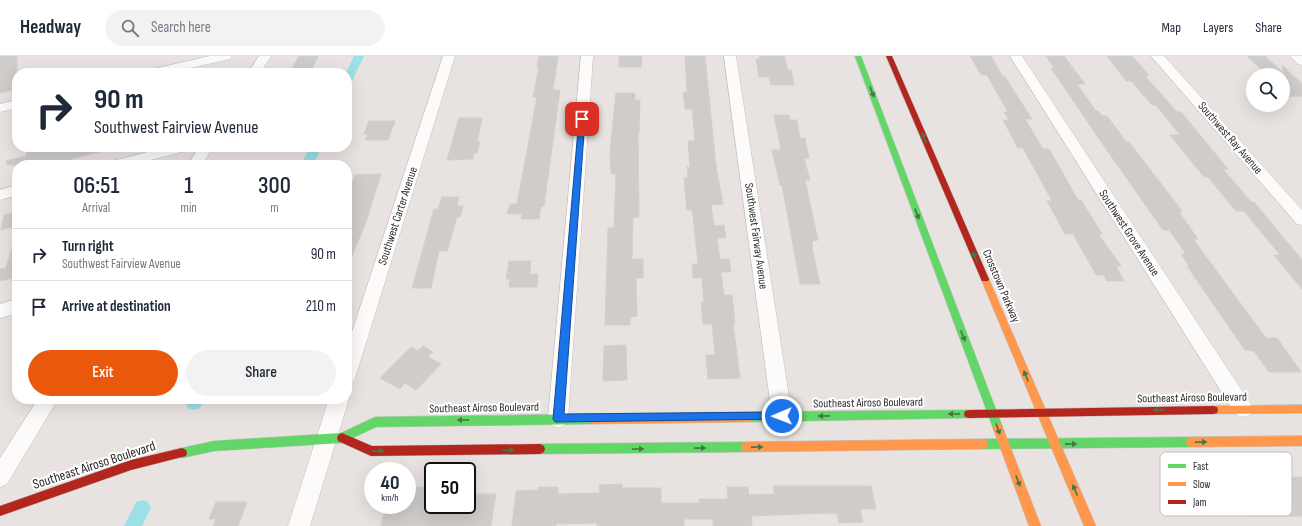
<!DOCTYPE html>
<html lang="en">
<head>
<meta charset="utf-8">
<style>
  body { margin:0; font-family:"Sofia Sans Condensed",sans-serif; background:#f2f2f3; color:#1f2937; height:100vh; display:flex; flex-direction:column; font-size:15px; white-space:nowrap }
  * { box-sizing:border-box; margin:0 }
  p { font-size:13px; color:#747a83 }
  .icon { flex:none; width:22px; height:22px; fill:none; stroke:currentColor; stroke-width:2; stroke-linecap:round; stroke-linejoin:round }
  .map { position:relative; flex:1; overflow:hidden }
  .drawer { position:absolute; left:12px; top:104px; width:340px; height:244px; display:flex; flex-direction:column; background:#fff; border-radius:16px; box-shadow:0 4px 16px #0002 }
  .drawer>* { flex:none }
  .top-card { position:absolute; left:12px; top:12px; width:340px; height:84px; border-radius:16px; box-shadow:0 4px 16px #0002; background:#fff; color:#1f2937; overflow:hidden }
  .buttons { position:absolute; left:1246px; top:12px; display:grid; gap:8px }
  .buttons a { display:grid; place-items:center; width:44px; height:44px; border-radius:50%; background:#fff; box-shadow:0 4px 16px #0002; font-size:20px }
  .speed { position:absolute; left:364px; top:406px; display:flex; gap:8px; font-size:20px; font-weight:700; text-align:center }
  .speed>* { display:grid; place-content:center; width:52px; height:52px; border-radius:50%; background:#fff; box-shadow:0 4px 16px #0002; line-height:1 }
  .speed small { font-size:10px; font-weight:400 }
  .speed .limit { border:2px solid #111; border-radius:6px; background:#fff; color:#111 }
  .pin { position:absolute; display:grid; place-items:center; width:34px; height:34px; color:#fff; margin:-17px; border-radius:8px; box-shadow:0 2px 6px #0006 }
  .me { position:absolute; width:44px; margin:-22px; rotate:269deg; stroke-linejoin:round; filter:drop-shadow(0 0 3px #0008) }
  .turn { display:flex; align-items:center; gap:14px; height:84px; padding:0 16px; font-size:18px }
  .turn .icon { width:52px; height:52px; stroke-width:2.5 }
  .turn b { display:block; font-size:28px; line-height:34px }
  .eta { display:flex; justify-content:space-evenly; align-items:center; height:68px; text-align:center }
  .eta b { font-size:24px; font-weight:600; line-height:28px }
  .button { display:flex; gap:8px; margin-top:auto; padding:8px 16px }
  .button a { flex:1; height:46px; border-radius:24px; background:#ea580c; color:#fff; font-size:16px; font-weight:600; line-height:46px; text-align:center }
  .button a+a { background:#f2f2f3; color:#1f2937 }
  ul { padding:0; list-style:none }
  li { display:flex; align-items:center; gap:12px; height:52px; padding:0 16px; border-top:1px solid #e0e1e3 }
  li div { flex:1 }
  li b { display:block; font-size:15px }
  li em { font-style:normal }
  header { display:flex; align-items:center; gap:24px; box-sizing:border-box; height:56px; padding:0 20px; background:#fff; border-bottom:1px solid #e0e1e3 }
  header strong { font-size:19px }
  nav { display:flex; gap:22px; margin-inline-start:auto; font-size:14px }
  .search { width:280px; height:36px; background:#f2f2f3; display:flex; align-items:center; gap:10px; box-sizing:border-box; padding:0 14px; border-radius:22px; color:#747a83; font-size:15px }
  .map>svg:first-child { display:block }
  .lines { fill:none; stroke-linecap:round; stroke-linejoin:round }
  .canal { fill:#9ae0e4; fill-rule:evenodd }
  .building { fill:#cfccca; stroke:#d3cfcc }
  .street-casing { stroke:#c2c1c1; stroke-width:1 }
  .fast-casing { stroke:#c2c1c1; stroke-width:1 }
  .slow-casing { stroke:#c2c1c1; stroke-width:1 }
  .jam-casing { stroke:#c2c1c1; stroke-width:1 }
  .street { fill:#fcfbfa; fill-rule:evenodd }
  .fast { fill:#63d668; fill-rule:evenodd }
  .slow { fill:#ff974d; fill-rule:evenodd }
  .jam { fill:#b3261e; fill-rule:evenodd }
  .oneway { fill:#447746 }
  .route { fill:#1a73e8; stroke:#114b97 }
  .labels { text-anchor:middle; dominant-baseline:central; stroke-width:4; stroke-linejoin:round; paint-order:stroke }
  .street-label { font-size:12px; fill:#2a2a2a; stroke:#fff }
  .near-street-label { font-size:14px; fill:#2a2a2a; stroke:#fff }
  .key { fill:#fff; stroke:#bfbfbf; stroke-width:1 }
  .key-label { font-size:11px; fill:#2a2a2a }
</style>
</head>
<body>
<header>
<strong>Headway</strong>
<div class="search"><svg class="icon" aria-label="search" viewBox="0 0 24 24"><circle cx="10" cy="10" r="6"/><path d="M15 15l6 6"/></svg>Search here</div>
<nav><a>Map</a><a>Layers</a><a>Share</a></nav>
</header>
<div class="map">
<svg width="1302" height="470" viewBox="0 0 1302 470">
  <rect width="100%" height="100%" fill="#e8e3e0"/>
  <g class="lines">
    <g class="canal">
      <path d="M354 0H364L352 25 347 28 346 17Z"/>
      <path d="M310 91H322L313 109H301Z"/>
      <path d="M188 343H204L200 352 194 354 188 352 186 347Z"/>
      <path d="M142 444 148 446 151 452 142 470H124L136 446Z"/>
    </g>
  </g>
  <g class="building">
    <path d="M0 0H17V33L0 37Z"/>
    <path d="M299 0H318L310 17H289Z"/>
    <path d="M539 0H558L553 34H560L544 150H541L539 163H521L522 158H507L510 148H517L537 41H533L539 11H537Z"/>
    <path d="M619 0H642L641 11H619Z"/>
    <path d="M685 0H705L716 110 723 148 711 149 714 170 724 169 726 182H717L720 203H729L731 216H721L724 239H732L735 268H733L740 322 708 323 706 299H715L712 268H703L701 246H704L702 222H693L692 208H698L693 160 692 154H687L684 122H688L687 111H690L688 85H695L692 53H685L683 37 687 36Z"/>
    <path d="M759 0H784L788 14H791L794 29H771L769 21H759L756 3H760Z"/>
    <path d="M970 0H991L1003 21H1005L1032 63H1025L1043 93H1049L1078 144H1081L1102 178 1099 179 1121 210H1116L1124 225H1107L1104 219H1096L1073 178H1065L1047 145H1052L1023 92H1018L1003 64H1009L1004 56H1008L987 19H981Z"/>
    <path d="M1046 0H1064L1085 28H1077L1096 55H1098L1102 60H1107L1122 80 1126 86H1129L1179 151 1182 156H1179L1198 183H1193L1266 282H1277L1301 316H1269L1254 295 1245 294 1187 210H1189L1181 198H1186L1169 174H1163L1104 90 1051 12H1054Z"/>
    <path d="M1107 0H1132L1149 19 1145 20 1177 56H1181L1228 113H1223L1251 146H1254L1302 204V233L1274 199H1280L1244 155H1236L1208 121H1204L1170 79H1180L1156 49H1152L1131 25H1126Z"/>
    <path d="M1247 0H1265L1283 17V10L1302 28V40L1283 41V19H1268Z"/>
    <path d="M616 37H635V44H640L639 77H638L639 161H633L632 203H643V222H636L637 260 630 261V269H605L608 172H614L616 118H611L610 96Z"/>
    <path d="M774 59H789L790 64H797L800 82H805L809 102H804L810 124H805L818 184 812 185 813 192H812L820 228H800L782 129H780L772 94H781Z"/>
    <path d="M459 62H482L477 86H480L477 97H474L473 103 447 104Z"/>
    <path d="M369 65H395L388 84H365L368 78H364Z"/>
    <path d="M67 91H104V95L46 109H7L6 105 26 100V97L38 94V97Z"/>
    <path d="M381 118 366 166 347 212V125H353L355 119Z"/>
    <path d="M442 141H459L457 150H463L460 161H457L447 195H439L431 232H412L434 153H438Z"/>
    <path d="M17 156V169L1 174 4 159Z"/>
    <path d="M14 185H17V221L0 225V213L6 212Z"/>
    <path d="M509 205H531L530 218H538L537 231H509L510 223H506Z"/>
    <path d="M626 289 627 324 603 325 604 290Z"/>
    <path d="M423 290 433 296 428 301 441 308 416 334 405 327 400 333 380 322 411 291 418 295Z"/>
    <path d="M1271 419 1273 421H1302V460H1250L1226 420Z"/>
    <path d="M622 428V432H661V447H699V443H728L727 431H748L749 439 775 438 773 430H871L876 453H860L863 466 839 467 837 458 828 457 751 460 752 470H713V463H684V470H597V467L556 468V470H512L516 435 538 434V431H558V438L600 437 599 429Z"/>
    <path d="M413 431H432L428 449H467V438H496L491 470H381L386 449H407V446H410Z"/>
    <path d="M216 446H247L238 470H213L216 463H209Z"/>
  </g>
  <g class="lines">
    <defs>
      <g id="street">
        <path d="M210 0H232L230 3 169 17H147L149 14Z"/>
        <path d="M259 0H271L260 17H248Z"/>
        <path d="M443 0H455L356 319 354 325 347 327V291Z"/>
        <path d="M581 0H593L568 363 565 369 558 372 551 369 548 363Z"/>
        <path d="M724 0H736L792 360 789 366 782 369 775 366 772 360Z"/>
        <path d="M1010 0H1022L1250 347 1253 353 1250 359 1243 361 1236 359Z"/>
        <path d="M1151 0H1164L1302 154V169L1297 168Z"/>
        <path d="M1290 0H1302V9L1298 8Z"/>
        <path d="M17 44V52L0 56V48Z"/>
        <path d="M167 91H191L189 94 132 109H107L109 106Z"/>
        <path d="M199 91H213L202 109H188Z"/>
        <path d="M17 129V139L0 144V134Z"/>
        <path d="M17 243V257L0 262V248Z"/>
        <path d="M347 340 349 343 310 470H288L329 343H347Z"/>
        <path d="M38 343H58L7 428 0 431V402Z"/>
      </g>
      <g id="fast">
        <path d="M855 0H861L1003 372 1002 375 998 377 994 375 993 372Z"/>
        <path d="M969 354 973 355 974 358 973 361 969 362 748 366 744 364 743 361 744 358 748 356Z"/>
        <path d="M593 358 597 360 598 363 597 366 593 368 376 371 342 387 214 395 182 402 178 400 177 397 178 394 182 392 214 385 341 377 375 361Z"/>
        <path d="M1191 381 1195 383 1196 386 1195 389 1191 391 983 393 979 391 978 388 979 385 983 383Z"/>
        <path d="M746 386 750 388 751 391 750 394 746 396 540 398 536 396 535 393 536 390 540 388Z"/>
      </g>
      <g id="slow">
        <path d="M985 220 989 223 1096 470H1084L981 223Z"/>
        <path d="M1302 349V357L1213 358 1209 357 1208 354 1209 351 1213 350Z"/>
        <path d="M748 356 752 358 753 361 752 364 748 366 593 368 589 366 588 363 589 360 593 358Z"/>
        <path d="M998 367 1002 369 1003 372 1041 470H1029L993 372 994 369Z"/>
        <path d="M1302 380V390L1191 391 1187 389 1186 386 1187 383 1191 381Z"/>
        <path d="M983 383 987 385 988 388 987 391 983 393 746 396 742 394 741 391 742 388 746 386Z"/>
      </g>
      <g id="jam">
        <path d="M886 0H892L989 223 988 225H982L981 223Z"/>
        <path d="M1213 350 1217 351 1218 354 1217 357 1213 358 969 362 965 361 964 358 965 355 969 354Z"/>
        <path d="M342 377 372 390 540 388 544 390 545 393 544 396 540 398 371 400 338 385 337 382 338 379Z"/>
        <path d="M182 392 186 394 187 397 186 400 131 414 0 460V450L131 404Z"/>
      </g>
    </defs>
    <use href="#street" class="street-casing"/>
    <use href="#fast" class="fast-casing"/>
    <use href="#slow" class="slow-casing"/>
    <use href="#jam" class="jam-casing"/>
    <use href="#street" class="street"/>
    <use href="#fast" class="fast"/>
    <use href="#slow" class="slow"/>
    <use href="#jam" class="jam"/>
  </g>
  <defs><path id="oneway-solid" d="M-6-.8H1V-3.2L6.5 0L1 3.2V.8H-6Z"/></defs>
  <g class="oneway">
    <use href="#oneway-solid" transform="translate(872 36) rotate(69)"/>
    <use href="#oneway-solid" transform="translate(924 82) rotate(-113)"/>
    <use href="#oneway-solid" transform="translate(917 158) rotate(69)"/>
    <use href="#oneway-solid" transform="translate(975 201) rotate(-113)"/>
    <use href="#oneway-solid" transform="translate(963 280) rotate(69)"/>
    <use href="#oneway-solid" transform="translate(1026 320) rotate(-113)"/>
    <use href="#oneway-solid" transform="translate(1159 354) rotate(179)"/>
    <use href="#oneway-solid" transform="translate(954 358) rotate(179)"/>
    <use href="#oneway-solid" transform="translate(824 360) rotate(179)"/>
    <use href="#oneway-solid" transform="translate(463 364) rotate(179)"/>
    <use href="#oneway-solid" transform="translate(998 373) rotate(70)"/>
    <use href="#oneway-solid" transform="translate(1201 386) rotate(-1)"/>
    <use href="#oneway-solid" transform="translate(1071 388) rotate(-1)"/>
    <use href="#oneway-solid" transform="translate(757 391) rotate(-1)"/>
    <use href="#oneway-solid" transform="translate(700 392) rotate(-1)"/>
    <use href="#oneway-solid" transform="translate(638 393) rotate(-1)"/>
    <use href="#oneway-solid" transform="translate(508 394) rotate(-1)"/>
    <use href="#oneway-solid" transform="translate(378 395) rotate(-1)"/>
    <use href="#oneway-solid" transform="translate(1018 425) rotate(69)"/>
    <use href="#oneway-solid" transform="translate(1075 434) rotate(-113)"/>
  </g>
  <path class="route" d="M579 62 585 63 564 358 782 356 786 357 788 360 786 363 555 366 553 363Z"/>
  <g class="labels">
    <g class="street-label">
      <text transform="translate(1230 82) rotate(49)">Southwest Ray Avenue</text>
      <text transform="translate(398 160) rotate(-72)">Southwest Carter Avenue</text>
      <text transform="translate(1129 177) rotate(57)">Southwest Grove Avenue</text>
      <text transform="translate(756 180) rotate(82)">Southwest Fairway Avenue</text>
      <text transform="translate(1001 230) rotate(67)">Crosstown Parkway</text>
      <text transform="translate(1192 342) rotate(-1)">Southeast Airoso Boulevard</text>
      <text transform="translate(868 347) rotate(-1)">Southeast Airoso Boulevard</text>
      <text transform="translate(484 352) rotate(-1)">Southeast Airoso Boulevard</text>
    </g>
    <g class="near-street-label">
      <text transform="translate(94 409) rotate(-18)">Southeast Airoso Boulevard</text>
    </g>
  </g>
  <rect x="1160" y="396" width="132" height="64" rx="6" class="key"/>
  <rect x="1168" y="408" width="18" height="4" fill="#63d668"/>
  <rect x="1168" y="426" width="18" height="4" fill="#ff974d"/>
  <rect x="1168" y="444" width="18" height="4" fill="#b3261e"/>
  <g class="key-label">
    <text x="1193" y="414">Fast</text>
    <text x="1193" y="432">Slow</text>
    <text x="1193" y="450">Jam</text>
  </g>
</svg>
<div class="buttons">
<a><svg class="icon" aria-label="search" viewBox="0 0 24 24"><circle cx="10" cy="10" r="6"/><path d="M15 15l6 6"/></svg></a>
</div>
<div class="speed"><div>40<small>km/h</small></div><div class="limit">50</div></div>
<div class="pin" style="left:582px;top:63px;background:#d93025"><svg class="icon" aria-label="arrive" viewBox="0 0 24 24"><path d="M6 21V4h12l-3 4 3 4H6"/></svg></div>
<svg class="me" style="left:782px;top:360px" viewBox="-20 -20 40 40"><circle r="17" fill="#1a73e8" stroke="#fff" stroke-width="3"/><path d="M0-11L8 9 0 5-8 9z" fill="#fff"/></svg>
<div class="top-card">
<div class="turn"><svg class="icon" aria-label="right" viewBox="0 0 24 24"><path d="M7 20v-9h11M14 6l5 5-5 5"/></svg><div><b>90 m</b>Southwest Fairview Avenue</div></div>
</div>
<section class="drawer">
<div class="eta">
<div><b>06:51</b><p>Arrival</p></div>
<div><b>1</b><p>min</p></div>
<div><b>300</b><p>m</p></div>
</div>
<ul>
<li><svg class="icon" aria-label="right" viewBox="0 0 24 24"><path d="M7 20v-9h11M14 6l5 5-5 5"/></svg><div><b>Turn right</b><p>Southwest Fairview Avenue</p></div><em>90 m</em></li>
<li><svg class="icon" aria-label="arrive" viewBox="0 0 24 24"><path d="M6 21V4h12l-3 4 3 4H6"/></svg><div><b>Arrive at destination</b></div><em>210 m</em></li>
</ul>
<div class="button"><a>Exit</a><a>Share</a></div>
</section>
</div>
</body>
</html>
